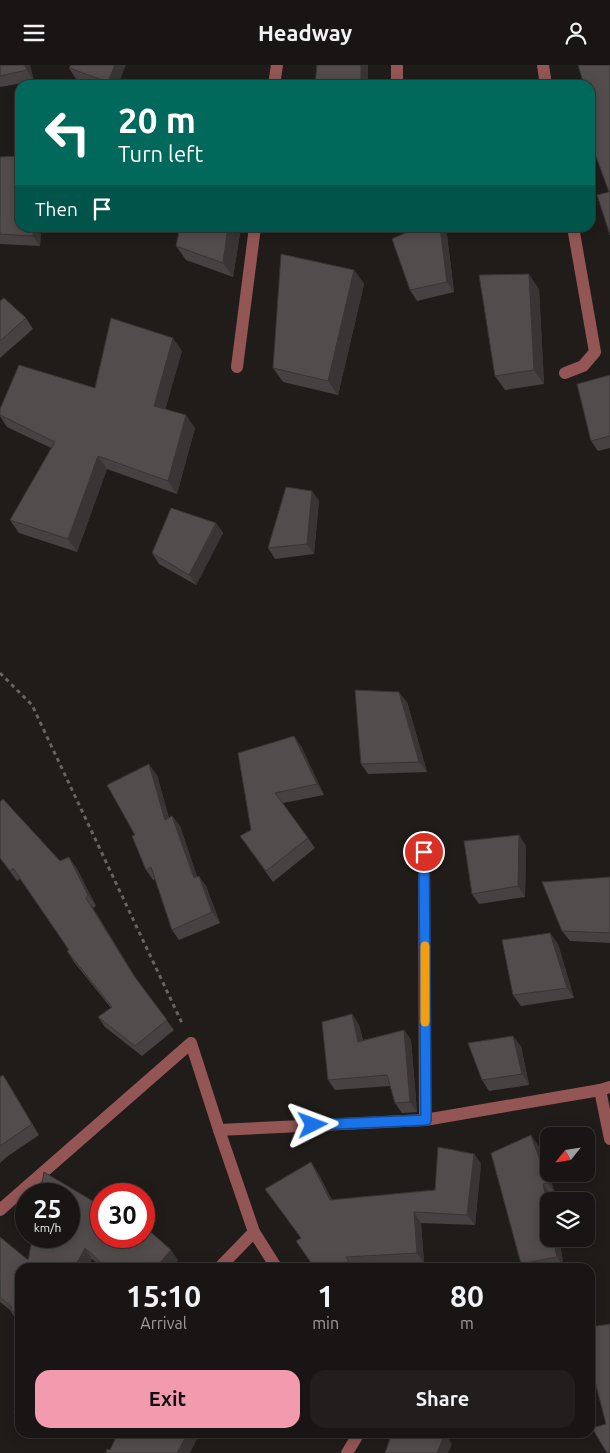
<!DOCTYPE html>
<html lang="en">
<head>
<meta charset="utf-8">
<style>
  body { margin:0; font-family:Ubuntu,sans-serif; background:#211e1d; color:#f1f3f6; height:100vh; display:flex; flex-direction:column; font-size:19px; white-space:nowrap }
  * { box-sizing:border-box; margin:0 }
  p { font-size:16px; color:#9f9fa0 }
  .icon { flex:none; width:28px; height:28px; fill:none; stroke:currentColor; stroke-width:2; stroke-linecap:round; stroke-linejoin:round }
  .map { position:relative; flex:1; overflow:hidden }
  .sheet { position:absolute; left:15px; top:1198px; width:580px; height:175px; display:flex; flex-direction:column; background:#181514; border-radius:15px; box-shadow:0 2px 12px #0003,0 0 0 1px #363434 }
  .sheet>* { flex:none }
  .guide { position:absolute; left:15px; top:15px; width:580px; height:152px; border-radius:15px; box-shadow:0 2px 12px #0003,0 0 0 1px #363434; background:#00695c; color:#fff; overflow:hidden }
  .needle { width:32px; rotate:240deg }
  .controls { position:absolute; left:540px; top:1062px; display:grid; gap:10px }
  .controls a { display:grid; place-items:center; width:55px; height:55px; border-radius:10px; background:#181514; box-shadow:0 2px 12px #0003,0 0 0 1px #363434; font-size:25px }
  .speed { position:absolute; left:15px; top:1118px; display:flex; gap:10px; font-size:25px; font-weight:700; text-align:center }
  .speed>* { display:grid; place-content:center; width:65px; height:65px; border-radius:50%; background:#181514; box-shadow:0 2px 12px #0003,0 0 0 1px #363434; line-height:1 }
  .speed small { font-size:12px; font-weight:400 }
  .speed .limit { border:8px solid #d22; background:#fff; color:#111 }
  .pin { position:absolute; display:grid; place-items:center; width:42px; height:42px; color:#fff; margin:-21px; border:2px solid #fff; border-radius:50%; box-shadow:0 1px 5px #0007 }
  .me { position:absolute; width:55px; margin:-28px; rotate:87deg; stroke-linejoin:round; filter:drop-shadow(0 0 4px #0008) }
  .turn { display:flex; align-items:center; gap:18px; height:105px; padding:0 20px; font-size:22px }
  .turn .icon { width:65px; height:65px; stroke-width:2.5 }
  .turn b { display:block; font-size:35px; line-height:42px }
  .then { display:flex; align-items:center; height:48px; padding:0 20px; background:#0003; gap:10px; font-size:19px }
  .eta { display:flex; justify-content:space-evenly; align-items:center; height:85px; text-align:center }
  .eta b { font-size:30px; font-weight:700; line-height:35px }
  .button { display:flex; gap:10px; margin-top:auto; padding:10px 20px }
  .button a { flex:1; height:58px; border-radius:15px; background:#f29aae; color:#111; font-size:20px; font-weight:700; line-height:58px; text-align:center }
  .button a+a { background:#211e1d; color:#f1f3f6 }
  header { display:flex; justify-content:space-between; align-items:center; height:65px; padding:0 20px; background:#181514; font-size:22px; font-weight:700 }
  .map>svg:first-child { display:block }
  .lines { fill:none; stroke-linecap:round; stroke-linejoin:round }
  .path { stroke:#676361; stroke-width:3; stroke-dasharray:4 4; stroke-linecap:butt }
  .street { stroke:#935655; stroke-width:12 }
  .wall { fill:#474141 }
  .shaded-wall { fill:#393535 }
  .building { fill:#524c4c; stroke:#393535 }
  .route-casing { stroke:#114b97; stroke-width:12 }
  .route { stroke:#1a73e8; stroke-width:9 }
  .slow { stroke:#f59e0b; stroke-width:9 }
</style>
</head>
<body>
<header><svg class="icon" aria-label="menu" viewBox="0 0 24 24"><path d="M4 6h16M4 12h16M4 18h16"/></svg>Headway<svg class="icon" aria-label="person" viewBox="0 0 24 24"><circle cx="12" cy="8" r="4"/><path d="M4 21q1-7 8-7t8 7"/></svg></header>
<div class="map">
<svg width="610" height="1388" viewBox="0 0 610 1388">
  <rect width="100%" height="100%" fill="#201c1a"/>
  <g class="lines">
    <path class="path" d="M0 608 32 640 182 958"/>
    <g class="street">
      <path d="M397 0V20"/>
      <path d="M543 0 546 20"/>
      <path d="M274 20 277 0"/>
      <path d="M237 302 255 162"/>
      <path d="M565 308 583 301 595 287 573 162"/>
      <path d="M424 787 425 1055"/>
      <path d="M610 1022 600 1025 610 1074"/>
      <path d="M219 1065 254 1167 276 1202"/>
      <path d="M0 1145 191 978 219 1065 425 1055 600 1025"/>
      <path d="M220 1202 254 1167"/>
      <path d="M347 1388 359 1368"/>
    </g>
  </g>
  <g class="wall">
    <path d="M0 0H30L34 16 0 22Z"/>
    <path d="M69 3 118 20H95L76 14Z"/>
    <path d="M0 92 41 162 40 181 0 179Z"/>
    <path d="M241 162 233 212 186 195 176 181Z"/>
    <path d="M418 162H446L454 227 417 236 410 225Z"/>
    <path d="M354 205 364 219 338 330 283 317 273 303Z"/>
    <path d="M539 224 544 319 505 325 495 311Z"/>
    <path d="M0 236 26 253 33 264 0 293Z"/>
    <path d="M182 286 165 344 195 363 177 429 107 404 77 487 19 468 10 455 51 383 7 362 0 351V344L95 323Z"/>
    <path d="M610 310V383L598 386 591 376Z"/>
    <path d="M312 426 319 436 314 489 275 494 268 483Z"/>
    <path d="M216 458 223 468 196 520 159 499 152 488Z"/>
    <path d="M407 637 427 707 368 709 361 699Z"/>
    <path d="M301 681 324 730 283 738 315 783 273 817 247 781 251 765Z"/>
    <path d="M157 710 169 753 172 751 180 761 197 812 206 821 220 858 179 875 172 865 155 814 153 815 146 805 135 770Z"/>
    <path d="M519 770 526 781 525 832 479 839 472 829Z"/>
    <path d="M0 793 60 796 76 802 96 841 93 843 138 917 174 965 142 991 105 962 98 952 111 943 74 897 67 886 69 885 20 814 17 816Z"/>
    <path d="M610 812V878L570 876 562 866Z"/>
    <path d="M550 868 558 879 574 933 521 941 513 930Z"/>
    <path d="M352 949 359 960 363 975 404 965 411 975 417 1047 402 1048 395 1038 390 1021 335 1025 328 1015Z"/>
    <path d="M521 981 529 1020 489 1026 482 1015Z"/>
    <path d="M0 1012 10 1021 39 1070 8 1091 0 1098Z"/>
    <path d="M538 1080 555 1128 551 1130 552 1136H549V1174H559L564 1202H523L521 1199Z"/>
    <path d="M474 1089 481 1099 475 1160 421 1158 424 1198 353 1202H314L301 1173 311 1097 318 1108 332 1135 435 1125Z"/>
    <path d="M33 1171 178 1195 172 1202H102L92 1194 88 1202H20V1257L17 1256 10 1245 0 1237V1172L28 1195Z"/>
    <path d="M20 1308V1356L14 1348Z"/>
  </g>
  <g class="shaded-wall">
    <path d="M25 0H30L34 16 27 5Z"/>
    <path d="M115 0H126L118 20H110L108 17Z"/>
    <rect x="361" y="0" width="7" height="20"/>
    <path d="M33 162H41L40 181 33 171Z"/>
    <path d="M228 162H241L233 212 223 198Z"/>
    <path d="M440 162H446L454 227 447 217Z"/>
    <path d="M354 205 364 219 338 330 328 316Z"/>
    <path d="M529 209 539 224 544 319 534 305Z"/>
    <path d="M173 273 182 286 163 353 154 341Z"/>
    <path d="M186 350 195 363 177 429 168 416Z"/>
    <path d="M98 391 107 404 77 487 68 474Z"/>
    <path d="M312 426 319 436 314 489 307 479Z"/>
    <path d="M216 458 223 468 196 520 189 510Z"/>
    <path d="M399 627 407 637 427 707 419 697Z"/>
    <path d="M294 671 301 681 324 730 317 719Z"/>
    <path d="M149 699 157 710 172 765 165 755Z"/>
    <path d="M172 751 180 761 201 823 194 813Z"/>
    <path d="M519 770 526 781 525 832 518 821Z"/>
    <path d="M69 792 76 802 96 841 88 830Z"/>
    <path d="M199 811 206 821 220 858 212 847Z"/>
    <path d="M86 833 93 843 141 921 134 911Z"/>
    <path d="M550 868 558 879 574 933 567 923Z"/>
    <path d="M352 949 359 960 366 987 358 977Z"/>
    <path d="M404 965 411 975 417 1047 410 1037Z"/>
    <path d="M513 971 521 981 529 1020 522 1009Z"/>
    <path d="M3 1010 10 1021 39 1070 32 1059Z"/>
    <path d="M531 1070 538 1080 555 1128 548 1118Z"/>
    <path d="M474 1089 481 1099 475 1160 467 1150Z"/>
    <path d="M311 1097 318 1108 337 1146 330 1135Z"/>
    <path d="M543 1119 551 1130 552 1136H549V1148Z"/>
    <path d="M414 1147 421 1158 424 1198 417 1188Z"/>
    <path d="M553 1174H559L564 1202 557 1192Z"/>
    <path d="M85 1183 92 1194 88 1202H75Z"/>
    <path d="M171 1185 178 1195 172 1202H156Z"/>
    <path d="M188 1368H200L190 1388H177Z"/>
    <path d="M445 1369 452 1379 448 1388H437Z"/>
  </g>
  <g class="building">
    <path d="M0 0H25L27 5 0 11Z"/>
    <path d="M71 0H115L108 17 69 3Z"/>
    <path d="M317 0H361V20H315Z"/>
    <path d="M578 0H610V170L597 130 609 127 590 75V62L595 59 590 42V20H584Z"/>
    <path d="M20 91V162H33V171L0 169V92Z"/>
    <path d="M180 162H228L223 198 176 181Z"/>
    <path d="M418 162H440L447 217 410 225 392 174Z"/>
    <path d="M281 189 354 205 328 316 273 303Z"/>
    <path d="M529 209 534 305 495 311 479 210Z"/>
    <path d="M4 233 26 253 0 276V236Z"/>
    <path d="M111 253 173 273 154 341 186 350 168 416 98 391 68 474 10 455 55 377 0 350V344L19 300 95 323Z"/>
    <path d="M610 310V371L591 376 577 319Z"/>
    <path d="M286 422 312 426 307 479 268 483Z"/>
    <path d="M171 443 216 458 189 510 152 488Z"/>
    <path d="M355 625 399 627 419 697 361 699Z"/>
    <path d="M294 671 317 719 275 728 308 773 266 806 240 771 251 765 238 688Z"/>
    <path d="M149 699 165 755 172 751 194 813 199 811 212 847 172 865 151 802 146 805 132 771 135 770 107 720Z"/>
    <path d="M3 734 60 796 69 792 88 830 86 833 134 911 167 955 135 981 98 952 112 942 67 886 69 885 13 803 10 806 0 793V737Z"/>
    <path d="M519 770 518 821 472 829 464 776Z"/>
    <path d="M610 812V868L562 866 542 817Z"/>
    <path d="M550 868 567 923 513 930 502 875Z"/>
    <path d="M352 949 358 977 404 965 410 1037 395 1038 387 1010 328 1015 322 957Z"/>
    <path d="M513 971 522 1009 482 1015 468 978Z"/>
    <path d="M3 1010 32 1059 0 1081V1012Z"/>
    <path d="M531 1070 548 1118 543 1119 549 1148V1174H553L557 1192 521 1199 491 1088Z"/>
    <path d="M438 1082 474 1089 467 1150 414 1147 417 1188 346 1192 352 1202H314L296 1176 301 1173 265 1124 311 1097 330 1135 435 1125Z"/>
    <path d="M44 1107 101 1141V1171H144V1161L171 1185 156 1202H106L85 1183 75 1202H20V1250L10 1245 12 1242 0 1232V1172L28 1195 33 1171H69V1129H40Z"/>
    <path d="M610 1259V1388H607L592 1363 606 1359 590 1297V1262Z"/>
    <path d="M20 1308V1349L14 1348Z"/>
    <path d="M118 1368H188L177 1388H106L107 1384 110 1385Z"/>
    <path d="M392 1368H442L445 1369 437 1388H385Z"/>
  </g>
  <g class="lines">
    <defs>
      <path id="route" d="M313 1060 426 1055 424 787"/>
    </defs>
    <use href="#route" class="route-casing"/>
    <use href="#route" class="route"/>
    <path class="slow" d="M425 881V957"/>
  </g>
</svg>
<div class="controls">
<a><svg class="needle" viewBox="-14 -14 28 28"><path d="M0-13l5 13h-10z" fill="#e53935"/><path d="M0 13l5-13h-10z" fill="#9f9fa0"/></svg></a>
<a><svg class="icon" aria-label="layers" viewBox="0 0 24 24"><path d="M12 4l9 5-9 5-9-5zM3 14l9 5 9-5"/></svg></a>
</div>
<div class="speed"><div>25<small>km/h</small></div><div class="limit">30</div></div>
<div class="pin" style="left:424px;top:787px;background:#d93025"><svg class="icon" aria-label="arrive" viewBox="0 0 24 24"><path d="M6 21V4h12l-3 4 3 4H6"/></svg></div>
<svg class="me" style="left:313px;top:1060px" viewBox="-20 -20 40 40"><path d="M0-17L14 15 0 8-14 15z" fill="#1a73e8" stroke="#fff" stroke-width="4"/></svg>
<div class="guide">
<div class="turn"><svg class="icon" aria-label="left" viewBox="0 0 24 24"><path d="M17 20v-9H6M10 6l-5 5 5 5"/></svg><div><b>20 m</b>Turn left</div></div>
<div class="then">Then<svg class="icon" aria-label="arrive" viewBox="0 0 24 24"><path d="M6 21V4h12l-3 4 3 4H6"/></svg></div>
</div>
<section class="sheet">
<div class="eta">
<div><b>15:10</b><p>Arrival</p></div>
<div><b>1</b><p>min</p></div>
<div><b>80</b><p>m</p></div>
</div>
<div class="button"><a>Exit</a><a>Share</a></div>
</section>
</div>
</body>
</html>
